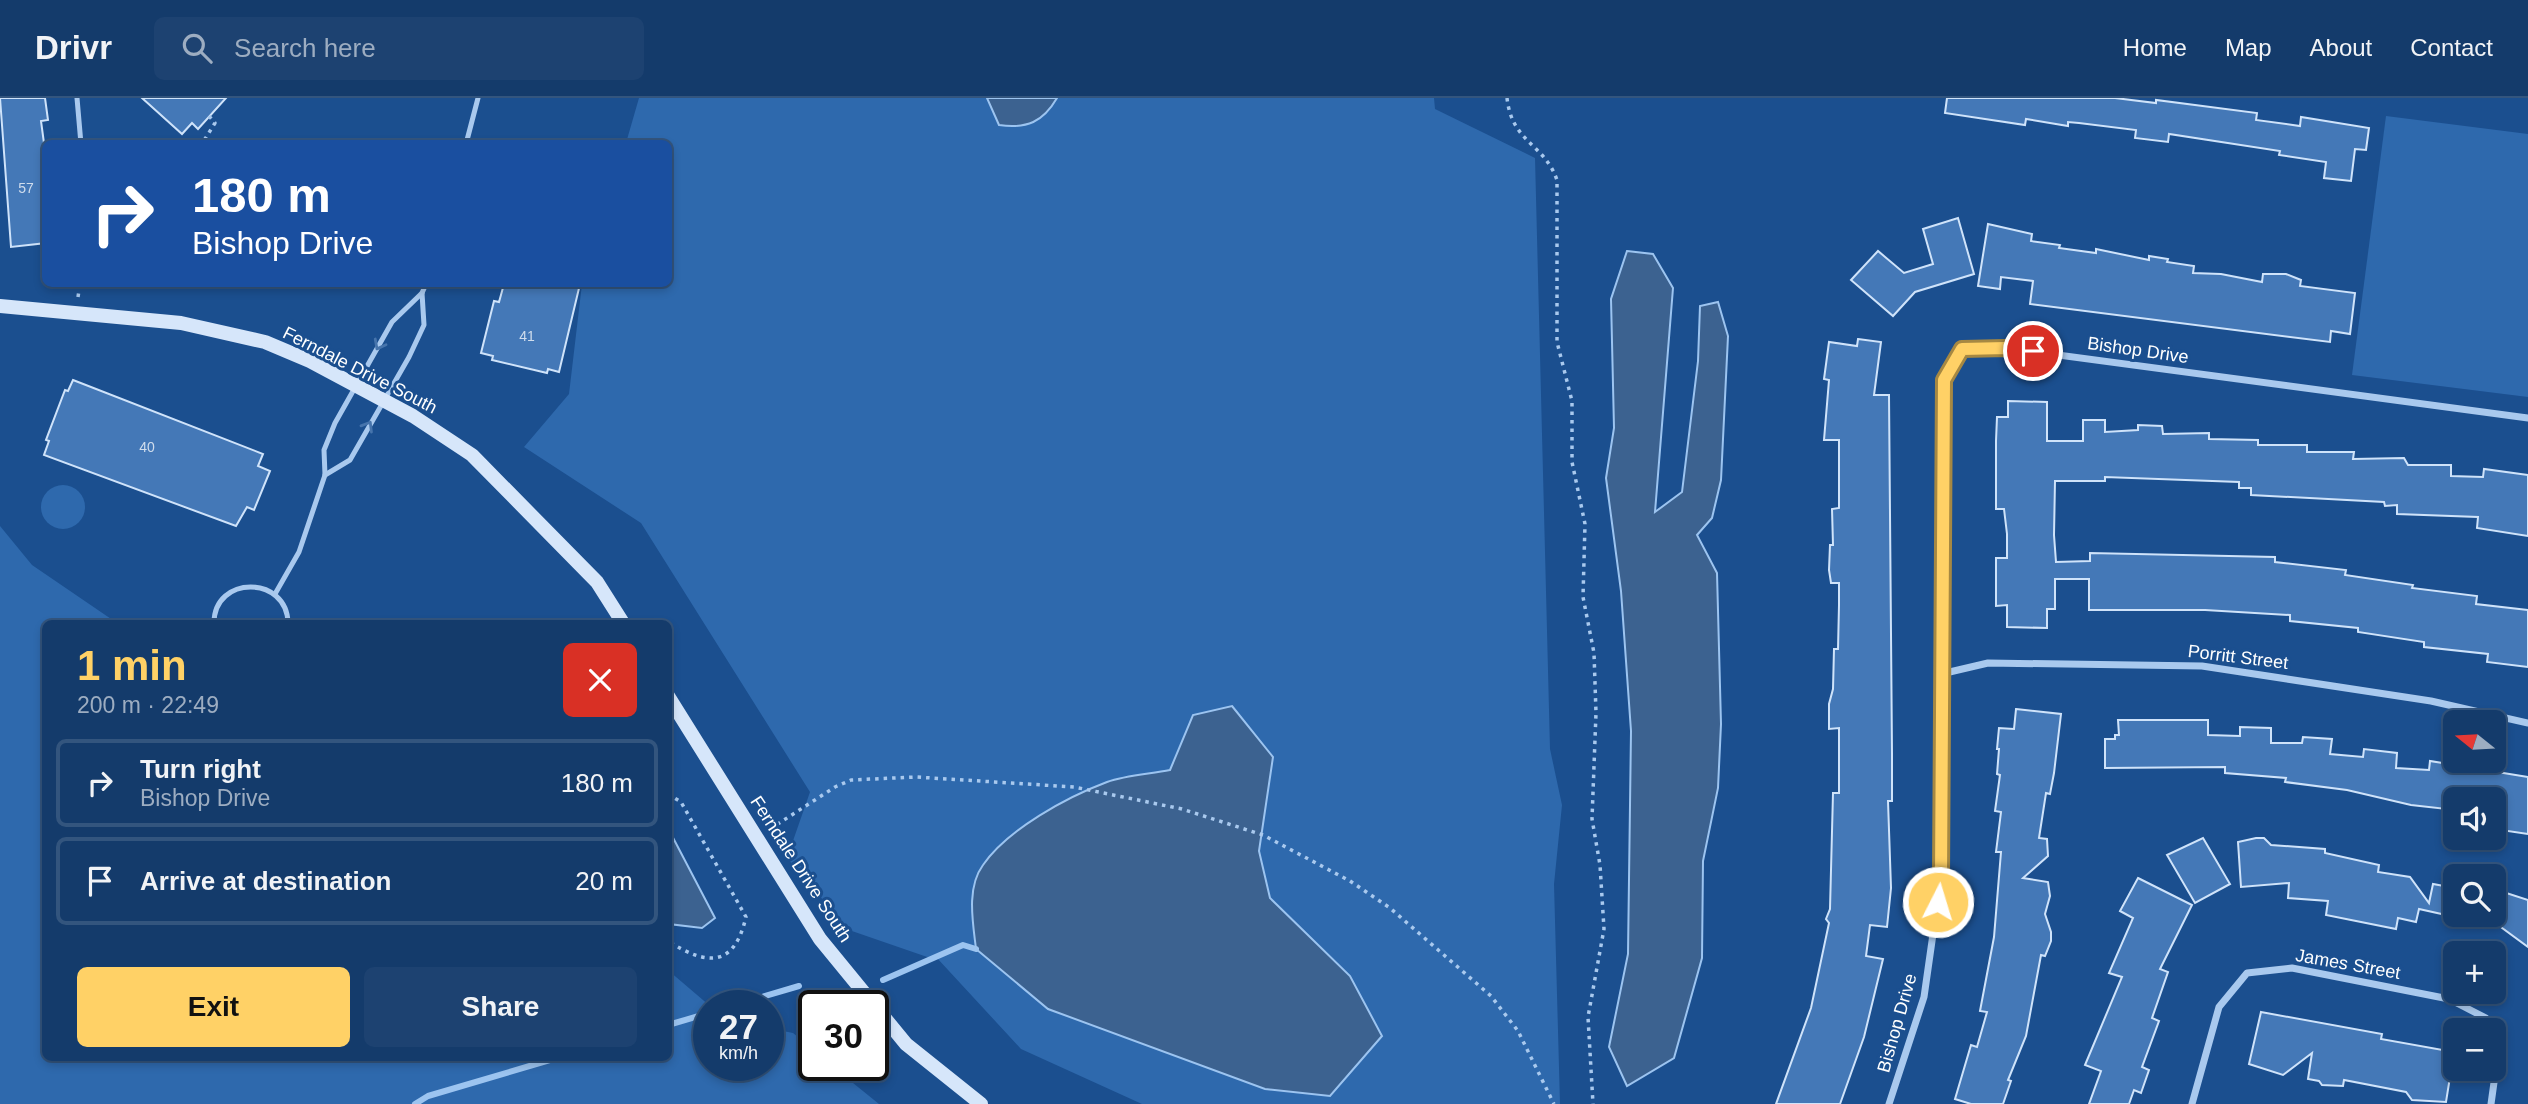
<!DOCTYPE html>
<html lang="en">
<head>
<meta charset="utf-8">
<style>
  body { margin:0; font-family:Arial,sans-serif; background:#1d4271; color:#f1f3f6; height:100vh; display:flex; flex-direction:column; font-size:26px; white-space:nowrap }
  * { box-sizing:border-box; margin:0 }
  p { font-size:23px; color:#9dadc1 }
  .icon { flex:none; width:38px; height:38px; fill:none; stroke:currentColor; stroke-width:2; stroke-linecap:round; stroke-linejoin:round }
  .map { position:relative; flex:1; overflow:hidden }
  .sheet { position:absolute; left:42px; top:522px; width:630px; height:441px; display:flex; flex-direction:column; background:#143b6b; border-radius:10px; box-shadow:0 4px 10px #0003,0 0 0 2px #33557e }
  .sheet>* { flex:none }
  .hud { position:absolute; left:42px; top:42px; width:630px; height:147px; border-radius:10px; box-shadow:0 4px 10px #0003,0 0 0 2px #33557e; background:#1a4fa0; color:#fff; overflow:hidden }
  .needle { width:46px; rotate:288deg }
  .fabs { position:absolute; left:2443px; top:612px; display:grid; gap:14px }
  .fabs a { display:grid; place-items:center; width:63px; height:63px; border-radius:10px; background:#143b6b; box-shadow:0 4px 10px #0003,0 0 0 2px #33557e; font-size:35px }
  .speed { position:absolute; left:693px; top:892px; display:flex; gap:14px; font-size:35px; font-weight:700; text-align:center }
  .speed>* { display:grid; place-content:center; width:91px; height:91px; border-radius:50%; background:#143b6b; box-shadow:0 4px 10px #0003,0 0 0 2px #33557e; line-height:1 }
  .speed small { font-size:18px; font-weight:400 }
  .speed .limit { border:4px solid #111; border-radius:10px; background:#fff; color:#111 }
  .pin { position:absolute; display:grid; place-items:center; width:60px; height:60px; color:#fff; margin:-30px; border:4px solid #fff; border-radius:50%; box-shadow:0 2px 7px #0007 }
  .me { position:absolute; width:77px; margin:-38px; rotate:5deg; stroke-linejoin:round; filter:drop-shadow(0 0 5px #0008) }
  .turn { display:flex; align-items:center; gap:24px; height:147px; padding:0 35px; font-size:32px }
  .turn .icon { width:91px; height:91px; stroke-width:2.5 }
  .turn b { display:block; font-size:49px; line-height:60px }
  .round { display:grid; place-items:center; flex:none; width:74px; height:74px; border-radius:10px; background:#1d4271 }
  .overview { display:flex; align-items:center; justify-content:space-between; height:119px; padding:0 35px }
  h1 { font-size:42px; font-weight:600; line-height:52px; color:#ffd166 }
  .button { display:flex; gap:14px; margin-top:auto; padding:14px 35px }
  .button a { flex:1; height:80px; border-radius:10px; background:#ffd166; color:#111; font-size:28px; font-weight:600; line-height:80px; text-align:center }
  .button a+a { background:#1d4271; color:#f1f3f6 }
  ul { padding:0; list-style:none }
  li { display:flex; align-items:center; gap:21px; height:88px; margin:0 14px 10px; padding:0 21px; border:4px solid #33557e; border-radius:10px }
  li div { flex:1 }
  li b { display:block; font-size:26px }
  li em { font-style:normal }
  header { display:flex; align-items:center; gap:42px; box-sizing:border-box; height:98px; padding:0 35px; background:#143b6b; border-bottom:2px solid #33557e }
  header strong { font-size:33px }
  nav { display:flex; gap:38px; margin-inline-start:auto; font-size:24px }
  .search { width:490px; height:63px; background:#1d4271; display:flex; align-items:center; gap:18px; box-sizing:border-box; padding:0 24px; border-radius:10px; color:#9dadc1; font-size:26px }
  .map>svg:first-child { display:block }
  .green { fill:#2e69ad }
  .water { fill:#3c6290; stroke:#9cc4f0; stroke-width:2 }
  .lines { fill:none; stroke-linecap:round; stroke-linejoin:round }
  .stream { stroke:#9cc4f0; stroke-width:6 }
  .building { fill:#4478b7; stroke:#cfe3fa; stroke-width:2 }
  .path { stroke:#a9c9ee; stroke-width:3.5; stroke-dasharray:3.5 5; stroke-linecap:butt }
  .service { stroke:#a9c9ee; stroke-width:5 }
  .minor { stroke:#a9c9ee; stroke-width:7 }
  .secondary { stroke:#d6e6fa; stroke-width:14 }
  .oneway { stroke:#4674ac }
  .route-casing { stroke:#a68842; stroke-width:18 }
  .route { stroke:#ffd166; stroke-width:12 }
  .labels { text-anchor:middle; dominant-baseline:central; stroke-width:6; stroke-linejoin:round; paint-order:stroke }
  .number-label { font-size:14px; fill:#d0dded }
  .street-label { font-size:18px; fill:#fff; stroke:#1b4f8f }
</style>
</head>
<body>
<header>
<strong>Drivr</strong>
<div class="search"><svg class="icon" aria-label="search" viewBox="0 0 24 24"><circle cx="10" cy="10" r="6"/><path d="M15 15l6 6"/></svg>Search here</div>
<nav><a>Home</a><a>Map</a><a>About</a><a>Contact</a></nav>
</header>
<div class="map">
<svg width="2528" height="1006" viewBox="0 0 2528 1006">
  <rect width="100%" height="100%" fill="#1b4f8f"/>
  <g class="green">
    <path d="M639 0H1434L1435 11 1535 60 1550 651 1562 707 1554 786 1560 1006H1142L1021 951 937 860 933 861 849 832 787 760 810 694 641 425 524 349 569 296 582 186H668V46L626 45Z"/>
    <path d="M2386 18 2528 36V299L2352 277Z"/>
    <circle cx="63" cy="409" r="22"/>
    <path d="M0 428 32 467 117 525H46V959H668L669 873 710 908 709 968H768V930L793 935 814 952V968H832L879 1006H0Z"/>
  </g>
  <g class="water">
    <path d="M987 0H1057C1043 24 1027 31 999 27Z"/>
    <path d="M1627 153 1653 156 1673 190 1655 414 1682 394 1698 263 1700 208 1718 204 1728 238 1721 382 1712 420 1697 437 1717 475 1721 626 1718 690 1703 763 1702 860 1674 960 1627 988 1609 949 1628 856 1631 633 1621 493 1606 380 1614 330 1611 201Z"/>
    <path d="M1232 608 1273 659 1259 753 1270 800 1350 878 1382 938 1330 998 1265 991 1048 911 976 851C973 825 966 790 983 767 1008 731 1067 699 1107 684 1126 677 1150 676 1170 672L1193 617Z"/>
    <path d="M669 732 715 820 702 830 669 826Z"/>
  </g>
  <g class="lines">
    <g class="stream">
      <path d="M883 882 963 847 976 851"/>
      <path d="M731 908 799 888"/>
      <path d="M668 927 709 915"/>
      <path d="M415 1006 428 998 560 959"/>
    </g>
  </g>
  <g class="building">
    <path d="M0 0H45L48 22 41 23 46 60V145L11 149Z"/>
    <path d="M142 0H226L198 31 192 25 182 36Z"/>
    <path d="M1947 0H2115L2156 5V2L2257 15 2256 22 2300 28 2301 19 2369 30 2366 52 2355 51 2351 83 2324 80 2326 64 2279 57 2280 53 2169 36 2168 44 2135 40 2136 32 2079 25 2068 24V28L2026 21 2025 27 1945 15Z"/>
    <path d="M1958 120 1974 176 1915 194 1893 218 1851 182 1878 153 1904 175 1933 166 1923 131Z"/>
    <path d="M1988 126 2032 136 2031 143 2060 147 2059 150 2096 155V151L2149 162V158L2168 161 2167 164 2194 168 2193 175 2221 176 2262 184 2263 176H2286L2301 182 2300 188 2355 195 2350 236 2331 233 2330 244 2030 206 2033 183 2001 179 2000 191 1978 188Z"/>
    <path d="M504 186H580L559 274 548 271 547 275 492 262 493 258 481 255 494 203 499 204Z"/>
    <path d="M1858 241 1881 244 1874 297H1889L1892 655V703H1888L1891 790 1887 829 1870 827 1866 858 1883 861 1864 939 1840 1006H1776L1811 910 1829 825 1826 821 1830 811 1833 695H1839V630L1829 631V606L1833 591 1834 551H1838L1839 507V485H1831L1829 472 1830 447H1833L1832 411 1839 410V342H1824L1829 282 1824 281 1829 244 1857 248Z"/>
    <path d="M73 282 263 356 258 368 270 373 254 412 247 409 236 428 44 357 49 343 46 342 65 292 68 293Z"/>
    <path d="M2008 303 2047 304V343H2083V322H2105V334L2138 332V327L2162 328 2163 336 2209 335V341L2258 342V347H2307V354H2354L2353 361 2404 360 2408 367H2451V378L2483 379 2484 371 2528 377V438L2477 430 2478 419 2397 416V407L2385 408 2384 404 2251 397V390H2239V384L2105 379V383H2055L2054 437 2056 464 2090 463V455L2275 459V464L2346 472 2345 477 2413 487 2412 490 2477 498 2476 506 2528 512V569L2487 564 2488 556 2424 549V544L2358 534V530L2290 523V517L2205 512H2089V481H2055V511H2047V530L2007 529V507L1996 508V460H2007V436L2004 411H1996V343L1997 319H2008Z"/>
    <path d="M2016 611 2061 616 2054 675 2050 696 2046 695 2039 740 2047 741 2048 758 2023 780 2048 784 2050 798 2045 816 2051 834V843L2045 858 2041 857 2026 938 2008 982 2011 983 2003 1006H1971L1955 1001 1971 947 1977 949 1987 914 1980 913 1994 839 2001 754H1996L2001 714 1995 713 2000 677 1997 676 1999 651H1997L1999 630 2014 631Z"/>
    <path d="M2118 622H2208V637L2240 638V629L2271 630V645H2302L2303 639 2332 641 2330 656 2363 659 2364 651 2397 655 2396 670 2429 672 2430 663 2528 679V736L2494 731V702H2455V712L2411 707 2347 692 2285 684 2286 680 2225 675V669L2105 670V641H2115V637H2119Z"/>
    <path d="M2203 740 2230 786 2195 805 2167 757Z"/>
    <path d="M2256 740H2264L2271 747 2325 751V755L2379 767 2378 774 2410 779 2429 805 2433 786 2455 790V819L2419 811 2416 824 2398 820 2396 831 2326 817 2328 803 2288 800 2289 785 2241 789 2238 744Z"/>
    <path d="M2138 780 2192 807 2160 871 2168 874 2152 920 2159 923 2142 969 2149 972 2141 995 2134 992 2129 1006H2089L2101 973 2085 967 2122 879 2109 875 2133 820 2120 813Z"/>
    <path d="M2494 791 2528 802V849L2494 824Z"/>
    <path d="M2261 914 2382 936 2381 941 2454 954 2446 1004 2412 1002 2406 994 2344 982 2343 988 2322 987 2319 983 2308 981 2312 955 2283 977 2249 966Z"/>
  </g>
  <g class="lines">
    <g class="path">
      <path d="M1507 0C1512 45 1544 45 1557 82V244L1572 303V364L1585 426 1583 499 1594 555 1596 615 1592 721 1600 767 1604 831 1588 919 1593 1006"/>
      <path d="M197 46 205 41 215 25 209 18"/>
      <path d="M78 199 80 186"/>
      <path d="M668 696 681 704 746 819C734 870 707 868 668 843"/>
      <path d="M770 731 835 689 851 682 916 679 1074 689 1182 711 1263 737 1350 783 1390 810 1491 898 1518 933 1554 1006"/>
    </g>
    <g class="service">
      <path d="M77 0 81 46"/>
      <path d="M466 46 478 0"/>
      <path d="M325 377 350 362 409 259 424 227 422 195 426 186"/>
      <path d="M275 496 299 454 325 377 324 352 335 325 392 224 422 195"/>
      <path d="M214 525C214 477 287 477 288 525"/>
    </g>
    <g class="minor">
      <path d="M1941 576 1988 565 2202 568 2431 603 2528 625"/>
      <path d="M1889 1006 1924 899 1941 780 1944 282 1962 251 2006 250 2528 320"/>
      <path d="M2192 1006 2219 909 2247 875 2292 870 2449 901 2486 920 2489 933"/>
      <path d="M2491 1006 2496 970 2494 959"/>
    </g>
    <g class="secondary">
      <path d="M0 208 181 225 265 244 310 263 413 318 472 357 597 484 623 525"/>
      <path d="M668 598 820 841 906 946 981 1006"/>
    </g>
  </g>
  <defs><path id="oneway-chevron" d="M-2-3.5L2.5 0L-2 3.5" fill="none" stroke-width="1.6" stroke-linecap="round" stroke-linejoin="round" transform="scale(1.75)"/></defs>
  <g class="oneway">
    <use href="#oneway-chevron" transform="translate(379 247) rotate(118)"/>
    <use href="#oneway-chevron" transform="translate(368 328) rotate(-59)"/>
  </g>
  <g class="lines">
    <defs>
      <path id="route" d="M1938 804 1941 780 1944 282 1962 251 2006 250 2033 253"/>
    </defs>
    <use href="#route" class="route-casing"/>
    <use href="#route" class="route"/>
  </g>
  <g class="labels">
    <g class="number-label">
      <text x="26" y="90">57</text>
      <text x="527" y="238">41</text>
      <text x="147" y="349">40</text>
    </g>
    <g class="street-label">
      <text transform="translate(2138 252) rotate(8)">Bishop Drive</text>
      <text transform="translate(360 272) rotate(27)">Ferndale Drive South</text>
      <text transform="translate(2238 559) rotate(7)">Porritt Street</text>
      <text transform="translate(801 771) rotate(57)">Ferndale Drive South</text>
      <text transform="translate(2348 866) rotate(10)">James Street</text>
      <text transform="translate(1897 925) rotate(-74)">Bishop Drive</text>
    </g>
  </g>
</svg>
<div class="fabs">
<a><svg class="needle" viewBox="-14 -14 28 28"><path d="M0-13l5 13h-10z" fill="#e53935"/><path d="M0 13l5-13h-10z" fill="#9dadc1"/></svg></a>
<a><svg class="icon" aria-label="sound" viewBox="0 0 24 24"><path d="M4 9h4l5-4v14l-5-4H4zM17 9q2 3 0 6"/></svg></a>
<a><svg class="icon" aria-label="search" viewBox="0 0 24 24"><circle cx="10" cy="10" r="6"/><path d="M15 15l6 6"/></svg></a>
<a>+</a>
<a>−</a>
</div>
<div class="speed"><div>27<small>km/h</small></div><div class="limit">30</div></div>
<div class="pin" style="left:2033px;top:253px;background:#d93025"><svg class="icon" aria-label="arrive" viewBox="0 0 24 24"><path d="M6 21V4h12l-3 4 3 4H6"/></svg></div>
<svg class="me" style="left:1938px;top:804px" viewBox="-20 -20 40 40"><circle r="17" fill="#ffd166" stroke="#fff" stroke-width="3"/><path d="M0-11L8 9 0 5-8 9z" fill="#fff"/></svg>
<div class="hud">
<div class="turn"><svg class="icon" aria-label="right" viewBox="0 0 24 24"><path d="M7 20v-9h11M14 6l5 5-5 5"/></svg><div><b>180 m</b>Bishop Drive</div></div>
</div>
<section class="sheet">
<div class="overview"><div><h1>1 min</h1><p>200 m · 22:49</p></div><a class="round" style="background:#d93025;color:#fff"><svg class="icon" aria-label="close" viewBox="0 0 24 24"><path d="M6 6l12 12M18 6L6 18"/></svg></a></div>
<ul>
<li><svg class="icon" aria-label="right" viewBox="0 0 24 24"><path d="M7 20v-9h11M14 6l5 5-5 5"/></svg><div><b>Turn right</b><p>Bishop Drive</p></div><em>180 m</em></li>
<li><svg class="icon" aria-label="arrive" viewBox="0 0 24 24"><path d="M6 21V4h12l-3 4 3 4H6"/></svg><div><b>Arrive at destination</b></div><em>20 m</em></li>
</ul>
<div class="button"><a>Exit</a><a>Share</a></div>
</section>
</div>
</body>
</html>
